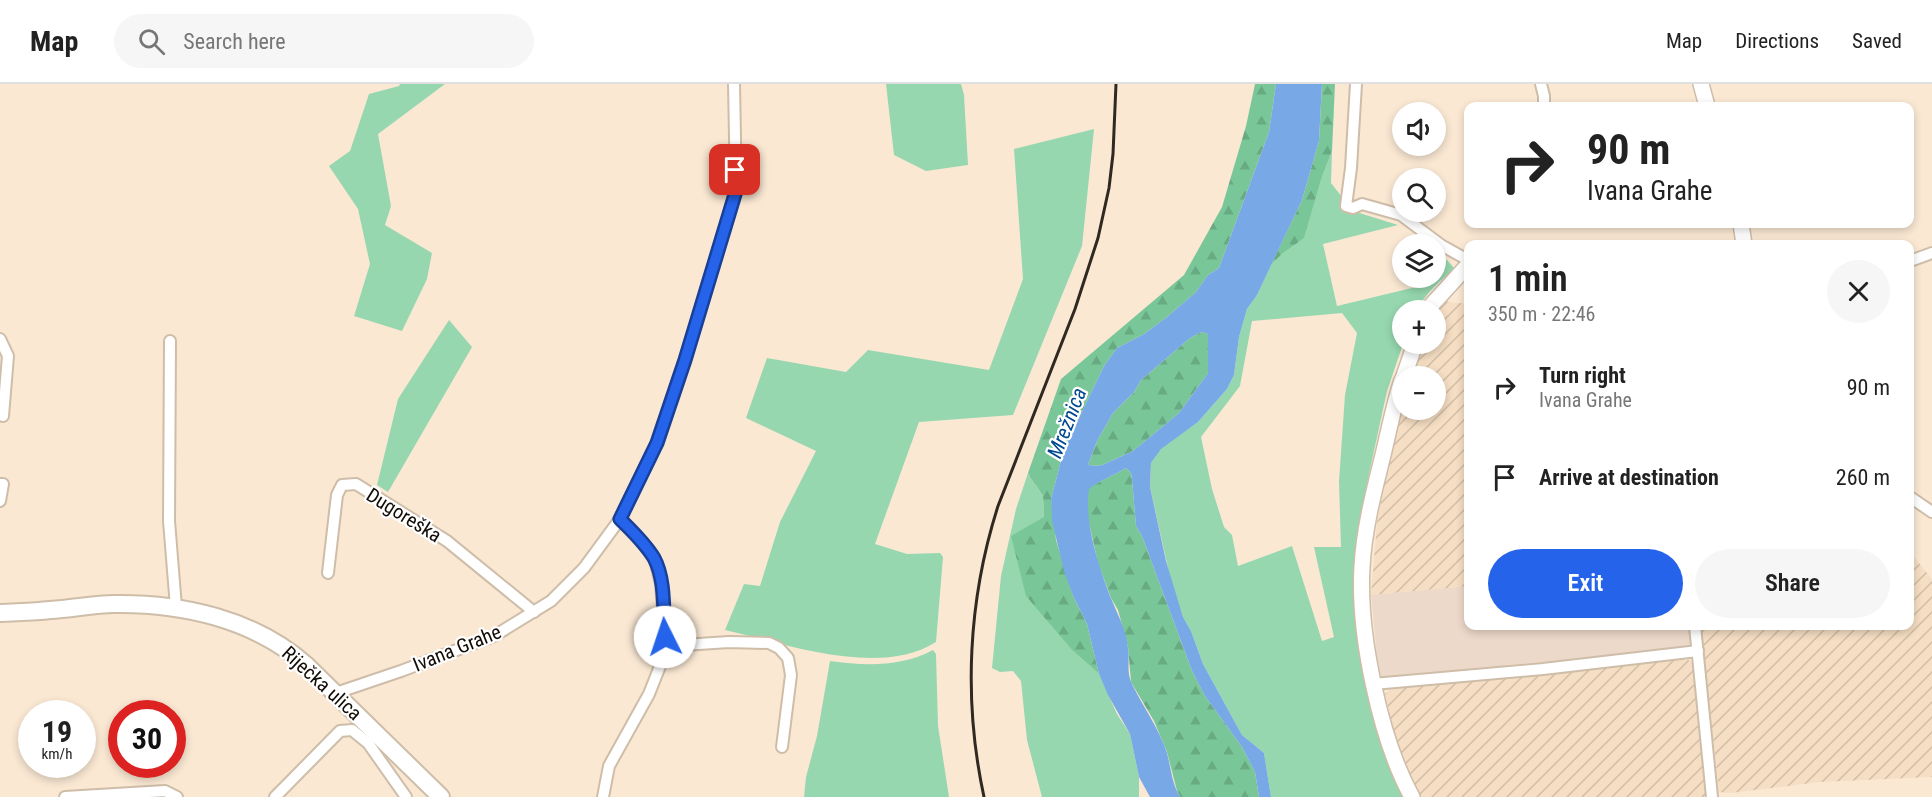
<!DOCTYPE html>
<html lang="en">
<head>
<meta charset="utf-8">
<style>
  body { margin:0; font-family:"Roboto Condensed",sans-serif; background:#f6f6f6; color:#222; height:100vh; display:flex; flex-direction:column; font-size:22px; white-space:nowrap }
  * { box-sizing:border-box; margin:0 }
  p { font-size:20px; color:#767676 }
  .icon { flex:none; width:33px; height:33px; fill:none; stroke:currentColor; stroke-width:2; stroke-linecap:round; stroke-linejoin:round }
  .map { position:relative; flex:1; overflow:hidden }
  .drawer { position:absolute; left:1464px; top:156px; width:450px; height:390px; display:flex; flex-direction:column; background:#fff; border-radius:12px; box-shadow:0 3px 9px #0003 }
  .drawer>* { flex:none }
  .hud { position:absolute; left:1464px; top:18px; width:450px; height:126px; border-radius:12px; box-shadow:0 3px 9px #0003; background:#fff; color:#222; overflow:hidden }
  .buttons { position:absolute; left:1392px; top:18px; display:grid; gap:12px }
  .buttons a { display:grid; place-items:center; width:54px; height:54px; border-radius:50%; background:#fff; box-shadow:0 3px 9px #0003; font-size:30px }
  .speed { position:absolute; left:18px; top:616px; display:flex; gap:12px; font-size:30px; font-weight:700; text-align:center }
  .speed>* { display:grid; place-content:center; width:78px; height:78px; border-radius:50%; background:#fff; box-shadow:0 3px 9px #0003; line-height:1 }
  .speed small { font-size:15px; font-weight:400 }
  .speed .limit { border:9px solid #d22; background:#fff; color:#111 }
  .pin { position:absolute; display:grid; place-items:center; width:51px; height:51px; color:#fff; margin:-26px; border-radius:12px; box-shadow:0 3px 9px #0006 }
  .me { position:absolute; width:66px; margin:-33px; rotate:356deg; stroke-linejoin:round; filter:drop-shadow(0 0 4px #0008) }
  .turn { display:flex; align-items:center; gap:21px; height:126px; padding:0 24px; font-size:27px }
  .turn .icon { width:78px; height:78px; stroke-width:2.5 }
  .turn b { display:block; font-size:42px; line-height:51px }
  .round { display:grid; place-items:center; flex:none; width:63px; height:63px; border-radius:32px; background:#f6f6f6 }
  .head { display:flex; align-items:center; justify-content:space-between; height:102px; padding:0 24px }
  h1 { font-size:36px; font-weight:600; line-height:45px }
  .cta { display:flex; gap:12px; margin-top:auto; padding:12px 24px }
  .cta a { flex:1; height:69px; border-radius:36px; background:#2563eb; color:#fff; font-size:24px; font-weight:600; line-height:69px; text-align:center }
  .cta a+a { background:#f6f6f6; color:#222 }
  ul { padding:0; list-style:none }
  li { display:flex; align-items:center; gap:18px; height:90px; padding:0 24px }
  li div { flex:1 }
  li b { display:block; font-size:22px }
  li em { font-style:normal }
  header { display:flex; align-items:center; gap:36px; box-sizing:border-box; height:84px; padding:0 30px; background:#fff; border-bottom:2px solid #e0e0e0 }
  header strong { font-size:28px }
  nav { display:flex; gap:33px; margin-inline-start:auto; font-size:21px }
  .search { width:420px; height:54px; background:#f6f6f6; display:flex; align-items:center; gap:15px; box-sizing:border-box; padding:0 21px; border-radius:33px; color:#767676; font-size:22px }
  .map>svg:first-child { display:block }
  .commercial { fill:#edd9ca }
  .industrial { fill:url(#industrial-furrows) }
  .green { fill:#96d7af; fill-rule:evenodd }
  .forest { fill:url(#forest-firs) }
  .water { fill:#78a9e6; fill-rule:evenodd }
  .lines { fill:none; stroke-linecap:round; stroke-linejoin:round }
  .street-casing { stroke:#cebda8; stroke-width:14 }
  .secondary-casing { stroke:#cebda8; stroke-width:18 }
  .primary-casing { stroke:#cebda8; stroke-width:20 }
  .street { stroke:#fff; stroke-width:10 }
  .secondary { stroke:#fff; stroke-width:15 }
  .primary { stroke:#fff; stroke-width:16 }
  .rail { stroke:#302921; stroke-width:3 }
  .route-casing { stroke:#184099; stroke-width:15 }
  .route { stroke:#2563eb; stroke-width:10 }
  .labels { text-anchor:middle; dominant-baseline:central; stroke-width:4.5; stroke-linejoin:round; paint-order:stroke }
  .street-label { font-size:20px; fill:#120c06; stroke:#fff }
  .water-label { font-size:21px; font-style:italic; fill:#004990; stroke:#fff }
</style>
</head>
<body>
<header>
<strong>Map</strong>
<div class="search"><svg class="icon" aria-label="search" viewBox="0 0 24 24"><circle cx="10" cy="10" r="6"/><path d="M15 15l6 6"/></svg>Search here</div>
<nav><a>Map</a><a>Directions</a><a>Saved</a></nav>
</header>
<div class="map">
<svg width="1932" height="713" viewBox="0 0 1932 713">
  <defs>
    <pattern id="industrial-furrows" width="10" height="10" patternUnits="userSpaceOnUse" patternTransform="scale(1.5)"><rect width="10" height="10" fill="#f5dec3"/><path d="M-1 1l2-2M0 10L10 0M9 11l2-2" fill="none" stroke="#d1bda6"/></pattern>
    <pattern id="forest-firs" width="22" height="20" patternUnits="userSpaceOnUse" patternTransform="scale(1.5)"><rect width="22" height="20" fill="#79c799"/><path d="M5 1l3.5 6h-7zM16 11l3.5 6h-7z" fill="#68aa82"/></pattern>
  </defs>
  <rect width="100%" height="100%" fill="#fae8d3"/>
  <path class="commercial" d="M1468 502V542H1690L1692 562 1590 574 1507 581 1485 586 1381 594 1377 573 1371 511Z"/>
  <g class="industrial">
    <path d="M1442 217 1468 220V502L1371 511 1377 439 1392 359 1402 322V326H1436V292H1411L1420 260H1436V227Z"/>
    <path d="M1910 468 1932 495V693L1820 698 1730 709 1719 708 1701 542H1910Z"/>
    <path d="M1679 576H1689L1693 580 1707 713H1419L1410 695 1394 648 1385 610 1396 602Z"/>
  </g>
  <g class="green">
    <path d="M400 0H445L378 50 391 122 385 141 432 169 427 195 402 247 354 232 370 180 358 125 329 82 350 67 369 10 399 2Z"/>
    <path d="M886 0H961L964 11 968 81 926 87 894 71Z"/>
    <path d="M1094 45 1082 162 1013 331 919 338 875 460 907 470 940 469 943 473 936 558C879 594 787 560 725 546L744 500 760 502 780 438 816 367 746 334 767 274 846 288 868 266 989 286 1023 195 1014 65Z"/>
    <path d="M1332 67 1331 99 1353 127 1398 141 1323 160 1337 222 1416 203 1413 194H1436V164L1455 185C1439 197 1426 209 1417 226H1402L1403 260 1387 307 1364 413 1356 472 1360 553 1405 713H1271L1264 669 1242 651 1237 642 1203 580 1191 547 1183 533 1170 493 1150 403 1151 379 1161 364 1198 338 1227 305 1234 291 1239 253 1247 225 1257 211 1271 181 1282 170 1304 153 1322 93ZM1342 229 1357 249 1345 311 1339 397 1341 463H1314L1334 553 1322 557 1292 462 1238 482 1232 451 1224 443 1212 405 1201 353 1240 302 1252 237Z"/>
    <path d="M449 236 472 263 388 408 377 401 398 315Z"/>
    <path d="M1028 389 1043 412 1044 433 1073 567 1099 590 1117 630 1130 650 1139 693V713H1042L1027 656 1021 597 1013 587 1000 588 992 584 1001 492 1016 425Z"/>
    <path d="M933 566 936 570 938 642 949 713H804L806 693 817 652 830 577C865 582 901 583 933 566Z"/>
  </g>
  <g class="forest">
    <path d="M1255 0H1276L1269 48 1219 184 1208 191 1196 208 1167 233 1144 250 1117 264 1104 282 1064 365 1051 415 1056 456 1073 512 1087 540 1099 590 1073 567 1026 512 1011 452 1044 433 1043 412 1028 389 1061 295 1184 191 1222 123 1246 42Z"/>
    <path d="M1322 0H1335L1332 67 1322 93 1304 154 1282 170 1271 181 1302 116 1319 57Z"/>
    <path d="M1201 248 1208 250V289L1179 329 1133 367 1100 382 1088 381 1097 357 1113 329 1134 308 1141 296 1190 254Z"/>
    <path d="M1126 384 1131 389 1132 395 1136 442 1142 452 1192 587 1205 612 1242 663 1255 688 1259 713H1180L1177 707 1167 668 1154 637 1131 598 1128 563 1118 526 1111 514 1098 479 1086 426 1088 405C1100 396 1113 392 1126 384Z"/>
  </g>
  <path class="water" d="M1276 0H1322L1319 57 1302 116 1257 211 1247 225 1239 253 1234 291 1227 305 1198 338 1161 365 1151 379 1150 403 1166 477 1183 533 1191 547 1203 580 1237 642 1242 651 1264 669 1271 713H1259L1255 688 1242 663 1205 612 1192 587 1142 452 1136 442 1132 395 1131 389 1126 384C1113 392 1100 396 1089 405 1084 438 1098 480 1110 512 1117 529 1126 545 1128 564 1130 575 1126 589 1132 600 1143 623 1159 644 1167 669 1171 684 1172 700 1180 713H1150L1139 693 1130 650 1108 611 1099 590 1087 540 1073 512 1064 487 1052 437 1051 415 1064 365 1104 282 1117 264 1144 250 1167 233 1196 208 1208 191 1219 184 1269 48ZM1201 248 1208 250V289L1179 329 1133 367 1100 382 1088 381 1097 357 1113 329 1134 308 1141 296 1190 254Z"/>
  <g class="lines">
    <defs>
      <g id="street">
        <path d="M1356 0 1351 84 1346 122 1353 124 1362 120 1401 131 1441 161 1468 176"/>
        <path d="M1541 0 1544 12V22"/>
        <path d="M1910 177 1932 169"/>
        <path d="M0 255 8 272 3 332"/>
        <path d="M170 257 169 437 176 523"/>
        <path d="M0 400H3L0 417"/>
        <path d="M1910 413 1932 428"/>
        <path d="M328 489 337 411 342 401 356 400 447 457 534 528"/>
        <path d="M1695 542 1712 713"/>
        <path d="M668 562 729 558 769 559 779 564 788 574 791 591 782 663"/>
        <path d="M1373 600 1543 585 1698 567"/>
        <path d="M336 609 401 587 494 552 551 517 584 484 620 435 657 359 685 276 736 107 734 0"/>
        <path d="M65 713 165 707 177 713"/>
        <path d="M275 713 340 647 352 646 368 659 406 713"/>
        <path d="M603 713 609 682 649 610 668 562 665 553 661 500 655 476 642 458 620 435"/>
      </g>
      <g id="secondary">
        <path d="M1701 0 1707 22"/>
        <path d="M1741 140 1744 160"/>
        <path d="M1427 226 1468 181"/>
        <path d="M1404 292 1415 260"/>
        <path d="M1402 296C1394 320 1389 346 1383 371 1374 407 1364 445 1362 483 1358 549 1380 655 1412 713"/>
      </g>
      <path id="primary" d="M0 529C17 528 34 528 50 526 72 525 93 520 114 520 182 519 254 535 306 581L441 713"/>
    </defs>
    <use href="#street" class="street-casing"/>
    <use href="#secondary" class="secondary-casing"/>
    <use href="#primary" class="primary-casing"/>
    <use href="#street" class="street"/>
    <use href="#secondary" class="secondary"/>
    <use href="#primary" class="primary"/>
    <path class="rail" d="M984 713C963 616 968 516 998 422L1075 225 1098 154 1109 104 1113 70 1116 0"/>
  </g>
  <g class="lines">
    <defs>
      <path id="route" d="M665 553C663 529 666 496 654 474 645 459 632 447 620 435L657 359 685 276 736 107 735 86"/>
    </defs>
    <use href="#route" class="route-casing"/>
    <use href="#route" class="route"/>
  </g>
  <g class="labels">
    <g class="street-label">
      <text transform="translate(404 431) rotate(32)">Dugoreška</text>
      <text transform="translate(457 564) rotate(-22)">Ivana Grahe</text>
      <text transform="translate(322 599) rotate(42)">Riječka ulica</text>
    </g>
    <g class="water-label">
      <text transform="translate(1067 339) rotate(-69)">Mrežnica</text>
    </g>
  </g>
</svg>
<div class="buttons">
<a><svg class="icon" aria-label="sound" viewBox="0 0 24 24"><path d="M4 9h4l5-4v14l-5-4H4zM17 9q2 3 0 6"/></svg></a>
<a><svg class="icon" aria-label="search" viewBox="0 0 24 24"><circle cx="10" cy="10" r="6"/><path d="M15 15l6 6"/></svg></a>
<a><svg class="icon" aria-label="layers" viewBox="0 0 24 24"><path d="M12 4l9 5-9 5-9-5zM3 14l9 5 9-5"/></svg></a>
<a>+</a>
<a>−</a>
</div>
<div class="speed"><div>19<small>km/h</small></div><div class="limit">30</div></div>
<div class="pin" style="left:735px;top:86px;background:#d93025"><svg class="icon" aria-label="arrive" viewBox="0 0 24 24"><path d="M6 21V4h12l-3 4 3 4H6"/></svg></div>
<svg class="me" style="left:665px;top:553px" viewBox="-20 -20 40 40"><circle r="19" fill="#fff"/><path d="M0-13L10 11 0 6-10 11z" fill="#2563eb"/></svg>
<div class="hud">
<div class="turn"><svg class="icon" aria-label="right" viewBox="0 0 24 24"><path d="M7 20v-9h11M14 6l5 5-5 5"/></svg><div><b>90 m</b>Ivana Grahe</div></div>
</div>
<section class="drawer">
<div class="head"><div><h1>1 min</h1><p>350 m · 22:46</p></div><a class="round"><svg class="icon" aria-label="close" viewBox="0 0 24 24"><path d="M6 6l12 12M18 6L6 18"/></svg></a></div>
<ul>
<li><svg class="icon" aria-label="right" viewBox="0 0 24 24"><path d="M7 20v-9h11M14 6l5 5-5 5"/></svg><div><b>Turn right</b><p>Ivana Grahe</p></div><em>90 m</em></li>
<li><svg class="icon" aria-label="arrive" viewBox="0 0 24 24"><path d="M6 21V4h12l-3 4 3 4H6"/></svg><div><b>Arrive at destination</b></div><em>260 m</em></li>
</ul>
<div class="cta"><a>Exit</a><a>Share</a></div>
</section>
</div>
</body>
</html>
